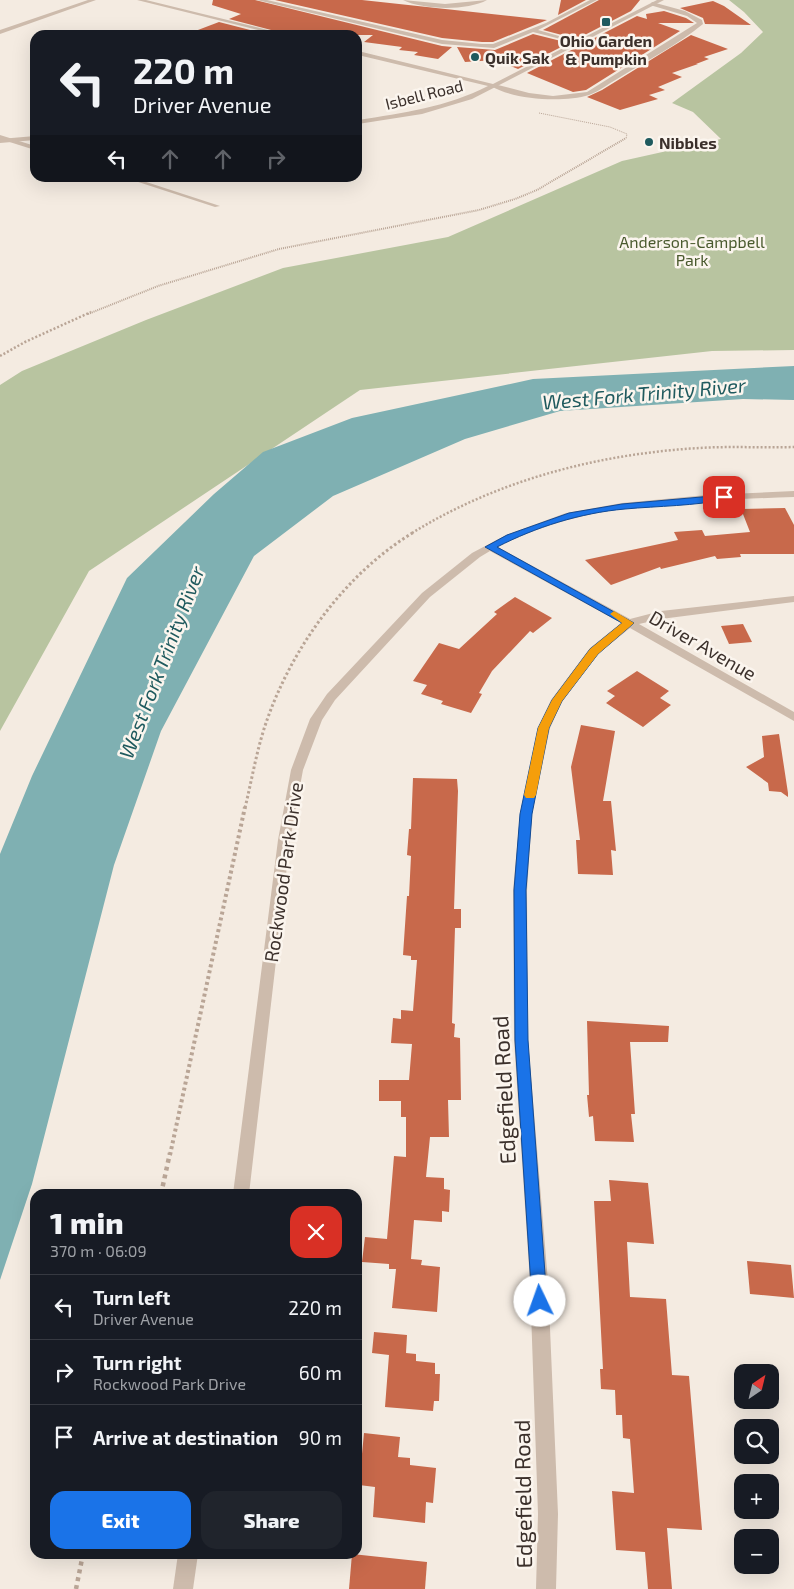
<!DOCTYPE html>
<html lang="en">
<head>
<meta charset="utf-8">
<style>
  body { margin:0; font-family:"Exo 2",sans-serif; background:#20242c; color:#f1f3f6; height:100vh; display:flex; flex-direction:column; font-size:19px; white-space:nowrap }
  * { box-sizing:border-box; margin:0 }
  p { font-size:16px; color:#9ea1a6 }
  .icon { flex:none; width:28px; height:28px; fill:none; stroke:currentColor; stroke-width:2; stroke-linecap:round; stroke-linejoin:round }
  .map { position:relative; flex:1; overflow:hidden }
  .panel { position:absolute; left:30px; top:1189px; width:332px; height:370px; display:flex; flex-direction:column; background:#171b24; border-radius:15px; box-shadow:0 5px 20px #0002 }
  .panel>* { flex:none }
  .guide { position:absolute; left:30px; top:30px; width:332px; height:152px; border-radius:15px; box-shadow:0 5px 20px #0002; background:#171b24; color:#f1f3f6; overflow:hidden }
  .needle { width:32px; rotate:35deg }
  .fabs { position:absolute; left:734px; top:1364px; display:grid; gap:10px }
  .fabs a { display:grid; place-items:center; width:45px; height:45px; border-radius:10px; background:#171b24; box-shadow:0 5px 20px #0002; font-size:25px }
  .pin { position:absolute; display:grid; place-items:center; width:42px; height:42px; color:#fff; margin:-21px; border-radius:10px; box-shadow:0 2px 8px #0006 }
  .me { position:absolute; width:55px; margin:-28px; rotate:357deg; stroke-linejoin:round; filter:drop-shadow(0 0 4px #0008) }
  .turn { display:flex; align-items:center; gap:18px; height:105px; padding:0 20px; font-size:22px }
  .turn .icon { width:65px; height:65px; stroke-width:2.5 }
  .turn b { display:block; font-size:35px; line-height:42px }
  .lanes { display:flex; align-items:center; height:48px; padding:0 20px; background:#0003; justify-content:center; gap:25px; direction:ltr }
  .lanes .off { opacity:.35 }
  .round { display:grid; place-items:center; flex:none; width:52px; height:52px; border-radius:15px; background:#20242c }
  .headline { display:flex; align-items:center; justify-content:space-between; height:85px; padding:0 20px }
  h1 { font-size:30px; font-weight:800; line-height:38px }
  .action { display:flex; gap:10px; margin-top:auto; padding:10px 20px }
  .action a { flex:1; height:58px; border-radius:15px; background:#1a73e8; color:#fff; font-size:20px; font-weight:800; line-height:58px; text-align:center }
  .action a+a { background:#20242c; color:#f1f3f6 }
  ul { padding:0; list-style:none }
  li { display:flex; align-items:center; gap:15px; height:65px; padding:0 20px; border-top:1px solid #363941 }
  li div { flex:1 }
  li b { display:block; font-size:19px }
  li em { font-style:normal }
  .map>svg:first-child { display:block }
  .green { fill:#b8c4a0 }
  .water { fill:#7fb0b2 }
  .building { fill:#c8694b }
  .lines { fill:none; stroke-linecap:round; stroke-linejoin:round }
  .path-far5 { stroke:#b9a596; stroke-width:1; stroke-dasharray:1 1; stroke-linecap:butt }
  .path-far4 { stroke:#b9a596; stroke-width:2; stroke-dasharray:1 1; stroke-linecap:butt }
  .path-far3 { stroke:#b9a596; stroke-width:2.5; stroke-dasharray:2 2; stroke-linecap:butt }
  .path-far2 { stroke:#b9a596; stroke-width:3; stroke-dasharray:2.5 2.5; stroke-linecap:butt }
  .path-far1 { stroke:#b9a596; stroke-width:4; stroke-dasharray:3 3; stroke-linecap:butt }
  .path { stroke:#b9a596; stroke-width:4.5; stroke-dasharray:4 4; stroke-linecap:butt }
  .minor { fill:#cdbbac; fill-rule:evenodd }
  .tertiary { fill:#cdbbac; fill-rule:evenodd }
  .route { fill:#1a73e8; stroke:#114b97 }
  .slow { fill:#f59e0b }
  .poi-dot { fill:#1f5a5e; stroke:#fbf5ee; stroke-width:2 }
  .labels { text-anchor:middle; dominant-baseline:central; stroke-width:5; stroke-linejoin:round; paint-order:stroke }
  .far-poi-label { font-size:16px; font-weight:bold; fill:#3b302b; stroke:#fbf5ee; text-anchor:start }
  .far-street-label { font-size:16px; fill:#3b302b; stroke:#fbf5ee }
  .far-park-label { font-size:16px; fill:#4a5a2e; stroke:#fbf5ee }
  .street-label { font-size:19px; fill:#3b302b; stroke:#fbf5ee }
  .water-label { font-size:20px; font-style:italic; fill:#1f5a5e; stroke:#fbf5ee }
  .near-street-label { font-size:22px; fill:#3b302b; stroke:#fbf5ee }
</style>
</head>
<body>
<div class="map">
<svg width="794" height="1589" viewBox="0 0 794 1589">
  <rect width="100%" height="100%" fill="#f4ebe1"/>
  <path class="green" d="M729 0H794V350L712 351 360 390 89 571 0 731V385L22 371 146 320 283 268 448 237 622 161 721 139 693 112 672 103 741 53 763 32 744 12Z"/>
  <path class="water" d="M794 366V400L743 399 560 411 465 439 333 496 254 556 161 731 114 865 32 1184 0 1280V854L32 776 127 578 214 494 263 452 352 418 533 379Z"/>
  <g class="building">
    <path d="M213 0H255L442 46 452 47 438 59 414 55 418 52 399 50 402 47 364 42 373 35H290L229 19 241 14 212 5Z"/>
    <path d="M275 0H362L547 20 493 42H482L442 38Z"/>
    <path d="M561 0H586L558 15Z"/>
    <path d="M599 0H640L631 11 577 39 543 30Z"/>
    <path d="M713 1 724 6 751 25 705 24 703 18 680 8Z"/>
    <path d="M664 11 686 18 694 23H658L680 31 586 90 573 92 527 73 637 16 647 19 646 14Z"/>
    <path d="M219 22 270 35H191L190 33Z"/>
    <path d="M533 34 569 43 518 69 496 60 465 62 457 47 495 50Z"/>
    <path d="M691 35 728 49 704 57 709 59 696 64H698L672 73 682 77 658 87 665 90 649 95 658 99 620 110 587 97 602 90Z"/>
    <path d="M785 508 794 525V554H740L741 557 717 559 715 556 661 569 660 567 611 585 585 560 678 540 674 532 702 530 705 536 750 532 741 509Z"/>
    <path d="M515 597 552 618 533 633 530 631 492 671 479 693 482 694 471 713 441 704 443 701 421 694 427 685 413 681 439 643 459 649 497 614 494 612Z"/>
    <path d="M743 624 752 642 729 644 721 626Z"/>
    <path d="M637 671 669 691 660 698 671 705 643 727 606 703 615 696 607 691Z"/>
    <path d="M581 725 615 731 603 801H611L616 851 611 850 613 875 578 874 576 840H580L571 767Z"/>
    <path d="M779 734 788 793V797L781 792 769 791 768 783 746 767 764 757 762 736Z"/>
    <path d="M413 778 457 779 458 791 454 909H461V928H455L452 1023 455 1024 454 1037 460 1038 461 1100H448L449 1137H430L426 1177 444 1178V1189L450 1190 449 1212 442 1211V1222L414 1220 411 1259 422 1260 421 1265 440 1267 437 1312 392 1308 396 1269H389V1264L362 1262 365 1237 387 1239 394 1156 406 1157V1117H401V1101H379V1080H409L412 1044 391 1043 393 1018 401 1019V1010L413 1011 417 960H411V956L403 955 407 896H409L411 856 407 855 409 829H411Z"/>
    <path d="M587 1021 669 1026 668 1042H630L635 1114H631L634 1142 595 1141 593 1116 589 1117 587 1095H589Z"/>
    <path d="M609 1180 648 1183 654 1244 627 1242 630 1297 666 1299 672 1375 689 1376 702 1530 667 1528 672 1589H648L645 1552 616 1550 612 1491 634 1493 630 1439 623 1438 622 1415H616L615 1390 601 1389 600 1369H603L594 1201H611Z"/>
    <path d="M747 1261 791 1265 794 1298 750 1294Z"/>
    <path d="M374 1332 407 1335 406 1353 416 1354V1361L435 1363V1374H440L439 1401H434L433 1411 385 1407 389 1355 372 1353Z"/>
    <path d="M364 1433 400 1437 398 1457 410 1458V1465L436 1468 433 1503 426 1502 425 1523 373 1517 375 1487 359 1485Z"/>
    <path d="M352 1554 427 1562 425 1589H349Z"/>
  </g>
  <g class="lines">
    <path class="path-far5" d="M539 113 610 127 627 134 626 139"/>
    <path class="path-far4" d="M88 314 158 286 279 249 479 210 515 199 537 190 626 138"/>
    <g class="path-far3">
      <path d="M0 356 25 342 91 312"/>
      <path d="M412 533C498 480 598 454 699 448 731 446 762 448 794 447"/>
    </g>
    <path class="path-far2" d="M245 808C252 779 257 748 267 720 293 646 346 573 414 532"/>
    <path class="path-far1" d="M170 1155 245 807"/>
    <g class="path">
      <path d="M161 1194 170 1153"/>
      <path d="M76 1589 83 1554"/>
    </g>
    <g class="minor">
      <path d="M88 0H96L0 34V30Z"/>
      <path d="M257 0H267L442 40 482 44H493L546 23 590 0H597L538 30 580 42V44L533 32 494 48 442 44Z"/>
      <path d="M403 0 445 4 487 0C467 11 423 10 403 0Z"/>
      <path d="M652 2 685 11 702 20 703 24C679 44 648 60 622 76 611 82 600 91 589 95 563 103 514 100 491 86L494 84 529 93 553 96 587 92 697 23 687 16 650 5Z"/>
      <path d="M0 135 35 146V150L0 139Z"/>
      <path d="M126 178H134L220 206 215 207Z"/>
      <path d="M794 491V497C695 501 588 500 498 547L630 619 661 611 794 596V602L661 619 639 624 794 712V721L630 628 598 654 562 702 550 728 532 814 527 891 528 1040 548 1282 558 1514 556 1589H536L538 1514 530 1282 514 1040 513 891 520 814 538 728 551 700 590 648 621 623 490 551 480 557 430 597 335 700 322 720 303 770 290 840 249 1194H233L278 840 291 770 310 719 327 694 422 593 472 553 506 535 566 513 622 503 707 495Z"/>
      <path d="M178 1554H198L193 1589H173Z"/>
    </g>
    <g class="tertiary">
      <path d="M137 0H146L288 35H278Z"/>
      <path d="M657 0H664L472 99 422 114 358 124V120C403 113 447 107 488 86L358 55V51L493 84Z"/>
      <path d="M35 136V140L0 143V139Z"/>
    </g>
  </g>
  <path class="route" d="M724 495H728V499C695 506 658 506 625 509 580 513 536 527 497 547L634 623 598 654 562 701 549 728 532 814 526 890 528 1040 547 1301 545 1307 540 1309 534 1307 532 1301 515 1040 514 890 520 814 538 728 552 700 590 649 622 623 485 547 507 535 569 513 622 504Z"/>
  <path class="slow" d="M614 611 634 623 598 654 562 701 549 728 536 795 534 798H526L524 795 538 728 552 700 590 649 622 623 610 614Z"/>
  <g class="poi-dot">
    <rect x="601" y="17" width="10" height="10" rx="2.5"/>
    <circle cx="475" cy="57" r="5"/>
    <circle cx="649" cy="142" r="5"/>
  </g>
  <g class="labels">
    <g class="far-poi-label">
      <text x="606" y="40" text-anchor="middle">Ohio Garden<tspan x="606" dy="18">&amp; Pumpkin</tspan></text>
      <text x="485" y="57">Quik Sak</text>
      <text x="659" y="142">Nibbles</text>
    </g>
    <g class="far-street-label">
      <text transform="translate(424 94) rotate(-14)">Isbell Road</text>
    </g>
    <g class="far-park-label">
      <text x="692" y="241">Anderson-Campbell<tspan x="692" dy="18">Park</tspan></text>
    </g>
    <g class="street-label">
      <text transform="translate(703 645) rotate(30)">Driver Avenue</text>
      <text transform="translate(283 872) rotate(-82)">Rockwood Park Drive</text>
    </g>
    <g class="water-label">
      <text transform="translate(644 393) rotate(-5)">West Fork Trinity River</text>
      <text transform="translate(161 662) rotate(-69)">West Fork Trinity River</text>
    </g>
    <g class="near-street-label">
      <text transform="translate(503 1090) rotate(-93)">Edgefield Road</text>
      <text transform="translate(522 1494) rotate(-91)">Edgefield Road</text>
    </g>
  </g>
</svg>
<div class="fabs">
<a><svg class="needle" viewBox="-14 -14 28 28"><path d="M0-13l5 13h-10z" fill="#e53935"/><path d="M0 13l5-13h-10z" fill="#9ea1a6"/></svg></a>
<a><svg class="icon" aria-label="search" viewBox="0 0 24 24"><circle cx="10" cy="10" r="6"/><path d="M15 15l6 6"/></svg></a>
<a>+</a>
<a>−</a>
</div>
<div class="pin" style="left:724px;top:497px;background:#d93025"><svg class="icon" aria-label="arrive" viewBox="0 0 24 24"><path d="M6 21V4h12l-3 4 3 4H6"/></svg></div>
<svg class="me" style="left:540px;top:1301px" viewBox="-20 -20 40 40"><circle r="19" fill="#fff"/><path d="M0-13L10 11 0 6-10 11z" fill="#1a73e8"/></svg>
<div class="guide">
<div class="turn"><svg class="icon" aria-label="left" viewBox="0 0 24 24"><path d="M17 20v-9H6M10 6l-5 5 5 5"/></svg><div><b>220 m</b>Driver Avenue</div></div>
<div class="lanes"><svg class="icon" aria-label="left" viewBox="0 0 24 24"><path d="M17 20v-9H6M10 6l-5 5 5 5"/></svg><svg class="icon off" aria-label="ahead" viewBox="0 0 24 24"><path d="M12 20V5M6 11l6-6 6 6"/></svg><svg class="icon off" aria-label="ahead" viewBox="0 0 24 24"><path d="M12 20V5M6 11l6-6 6 6"/></svg><svg class="icon off" aria-label="right" viewBox="0 0 24 24"><path d="M7 20v-9h11M14 6l5 5-5 5"/></svg></div>
</div>
<section class="panel">
<div class="headline"><div><h1>1 min</h1><p>370 m · 06:09</p></div><a class="round" style="background:#d93025;color:#fff"><svg class="icon" aria-label="close" viewBox="0 0 24 24"><path d="M6 6l12 12M18 6L6 18"/></svg></a></div>
<ul>
<li><svg class="icon" aria-label="left" viewBox="0 0 24 24"><path d="M17 20v-9H6M10 6l-5 5 5 5"/></svg><div><b>Turn left</b><p>Driver Avenue</p></div><em>220 m</em></li>
<li><svg class="icon" aria-label="right" viewBox="0 0 24 24"><path d="M7 20v-9h11M14 6l5 5-5 5"/></svg><div><b>Turn right</b><p>Rockwood Park Drive</p></div><em>60 m</em></li>
<li><svg class="icon" aria-label="arrive" viewBox="0 0 24 24"><path d="M6 21V4h12l-3 4 3 4H6"/></svg><div><b>Arrive at destination</b></div><em>90 m</em></li>
</ul>
<div class="action"><a>Exit</a><a>Share</a></div>
</section>
</div>
</body>
</html>
